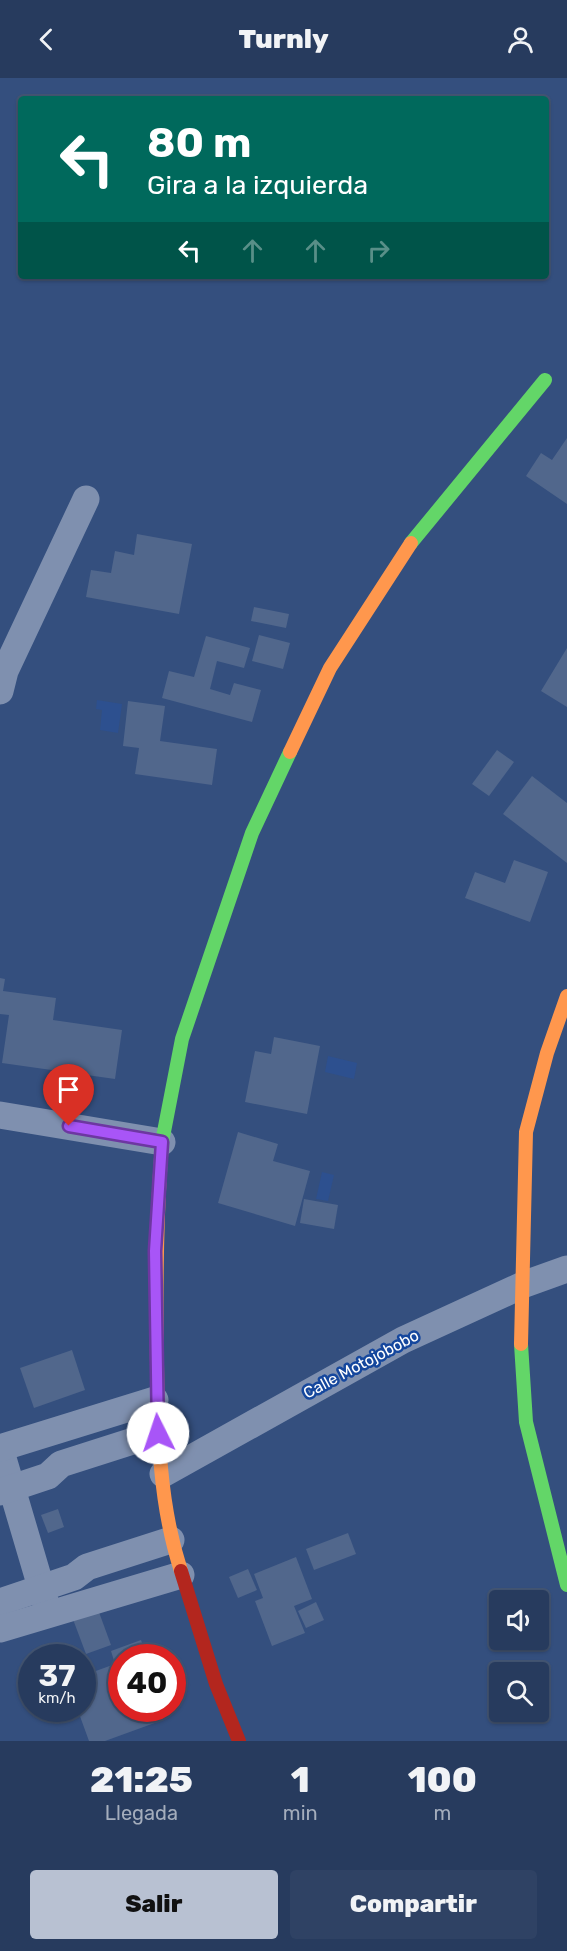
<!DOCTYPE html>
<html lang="es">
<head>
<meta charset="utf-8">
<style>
  body { margin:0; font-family:Rubik,sans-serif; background:#2f4264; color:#f1f3f6; height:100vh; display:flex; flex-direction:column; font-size:22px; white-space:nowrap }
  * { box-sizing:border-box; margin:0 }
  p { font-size:20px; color:#a4adbc }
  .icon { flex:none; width:33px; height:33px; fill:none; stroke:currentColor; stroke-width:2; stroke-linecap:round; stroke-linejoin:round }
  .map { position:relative; height:1663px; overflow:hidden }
  .details { display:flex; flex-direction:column; background:#273b5e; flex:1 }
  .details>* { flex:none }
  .hud { position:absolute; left:18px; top:18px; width:531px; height:183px; border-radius:6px; box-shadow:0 2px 4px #0004,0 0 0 2px #435573; background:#00695c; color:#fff; overflow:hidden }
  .fabs { position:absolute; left:489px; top:1512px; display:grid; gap:12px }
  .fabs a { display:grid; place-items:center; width:60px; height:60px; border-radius:6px; background:#273b5e; box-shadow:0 2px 4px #0004,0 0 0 2px #435573; font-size:30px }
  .speed { position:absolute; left:18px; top:1566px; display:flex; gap:12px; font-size:30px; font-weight:700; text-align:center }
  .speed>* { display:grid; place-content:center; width:78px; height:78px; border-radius:50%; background:#273b5e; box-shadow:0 2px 4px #0004,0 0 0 2px #435573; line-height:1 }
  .speed small { font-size:15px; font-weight:400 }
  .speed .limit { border:9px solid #d22; background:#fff; color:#111 }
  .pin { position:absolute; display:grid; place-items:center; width:51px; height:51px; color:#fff; margin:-62px -26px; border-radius:50% 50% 50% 0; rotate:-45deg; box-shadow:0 0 6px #0007 }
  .pin .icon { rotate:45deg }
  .me { position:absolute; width:66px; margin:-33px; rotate:356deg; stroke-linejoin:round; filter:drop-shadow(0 0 4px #0008) }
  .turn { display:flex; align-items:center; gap:21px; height:126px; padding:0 30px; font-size:27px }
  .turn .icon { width:78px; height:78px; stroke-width:2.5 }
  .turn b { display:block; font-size:42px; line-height:51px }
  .lanes { display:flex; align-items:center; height:57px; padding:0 30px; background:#0003; justify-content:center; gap:30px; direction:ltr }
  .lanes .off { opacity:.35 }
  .eta { display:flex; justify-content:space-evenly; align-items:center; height:102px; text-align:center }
  .eta b { font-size:36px; font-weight:800; line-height:42px }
  .cta { display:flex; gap:12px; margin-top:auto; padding:12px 30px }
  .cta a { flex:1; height:69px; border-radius:6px; background:#b8c1d2; color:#111; font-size:24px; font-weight:800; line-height:69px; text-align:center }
  .cta a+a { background:#2f4264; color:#f1f3f6 }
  header { display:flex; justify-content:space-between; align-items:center; height:78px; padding:0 30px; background:#273b5e; font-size:27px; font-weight:800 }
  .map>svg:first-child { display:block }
  .water { fill:#2d508f }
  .building { fill:#51678c }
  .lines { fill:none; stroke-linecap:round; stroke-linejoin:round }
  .street { stroke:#7f90af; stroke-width:27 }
  .fast { stroke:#63d668; stroke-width:14 }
  .slow { stroke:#ff974d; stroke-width:14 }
  .jam { stroke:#b3261e; stroke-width:14 }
  .route-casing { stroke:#6d37a1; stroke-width:15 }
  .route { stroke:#a855f7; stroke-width:10 }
  .labels { text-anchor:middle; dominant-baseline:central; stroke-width:5; stroke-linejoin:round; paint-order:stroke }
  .street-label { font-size:16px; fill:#fff; stroke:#15479d }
</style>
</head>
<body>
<header><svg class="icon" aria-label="back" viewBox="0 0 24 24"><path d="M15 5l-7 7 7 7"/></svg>Turnly<svg class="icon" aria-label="person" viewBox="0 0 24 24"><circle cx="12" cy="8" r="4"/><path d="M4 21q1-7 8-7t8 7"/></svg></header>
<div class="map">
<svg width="567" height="1663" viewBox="0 0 567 1663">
  <rect width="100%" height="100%" fill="#344f7e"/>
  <g class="water">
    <path d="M97 622 122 626 118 655 100 652 102 632 96 631Z"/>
    <path d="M328 978 357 985 354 1001 325 994Z"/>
    <path d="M322 1094 334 1097 328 1123 316 1121Z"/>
  </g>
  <g class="building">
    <path d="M567 360V426L526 398 541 375 552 382Z"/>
    <path d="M137 456 192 466 179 536 86 519 91 492 111 495 115 473 134 477Z"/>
    <path d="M254 529 289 536 286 550 251 543Z"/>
    <path d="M259 557 290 565 283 591 252 583Z"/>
    <path d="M206 558 250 570 244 590 217 583 210 611 230 617 234 605 261 612 252 644 162 620 169 593 194 599Z"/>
    <path d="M567 570V629L541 613Z"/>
    <path d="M128 623 165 628 160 663 217 671 212 707 135 696 139 670 123 668Z"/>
    <path d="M497 672 514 684 489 718 472 706Z"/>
    <path d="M532 698 567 725V785L503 736Z"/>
    <path d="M514 782 548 794 530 844 465 820 475 794 505 805Z"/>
    <path d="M0 900 5 901 3 913 56 920 53 942 122 952 115 1001 2 985 9 937 0 936Z"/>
    <path d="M274 959 320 968 307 1036 245 1024 255 973 271 976Z"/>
    <path d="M238 1054 278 1066 273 1083 310 1093 295 1148 218 1125Z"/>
    <path d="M304 1121 338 1127 334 1151 300 1145Z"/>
    <path d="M72 1272 85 1312 34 1330 20 1290Z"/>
    <path d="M58 1431 64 1449 48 1455 41 1437Z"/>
    <path d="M348 1455 356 1476 314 1492 306 1471Z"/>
    <path d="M296 1479 312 1521 294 1528 305 1555 272 1568 255 1523 263 1520 254 1496Z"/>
    <path d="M248 1491 257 1512 238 1520 229 1499Z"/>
    <path d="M316 1524 324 1542 306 1550 298 1533Z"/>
    <path d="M96 1526 111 1567 86 1576 71 1536Z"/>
    <path d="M141 1562 147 1580H122V1630H155L160 1643 105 1663H89L77 1630H82V1598L115 1586 111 1573Z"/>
  </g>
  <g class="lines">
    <g class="street">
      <path d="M0 613 5 593 86 421"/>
      <path d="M0 1037 162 1064"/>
      <path d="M0 1370 46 1526"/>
      <path d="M0 1370 155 1322"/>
      <path d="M163 1396 403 1262 525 1206 567 1191"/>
      <path d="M0 1414 48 1398 61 1386 158 1355"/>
      <path d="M0 1524 74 1499 87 1489 171 1462"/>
      <path d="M0 1551 181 1497"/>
    </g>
    <g class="fast">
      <path d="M411 465 545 302"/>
      <path d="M160 1095 162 1064 182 961 252 755 290 674"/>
      <path d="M521 1266 526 1344 567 1507"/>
    </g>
    <g class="slow">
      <path d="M290 674 330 590 411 465"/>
      <path d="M160 1095C156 1159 156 1222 157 1286 158 1358 159 1425 181 1493"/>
      <path d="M521 1266 526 1054 547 975 567 918"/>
    </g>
    <path class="jam" d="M181 1493 216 1606 239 1663"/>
  </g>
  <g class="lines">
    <defs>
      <path id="route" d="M69 1048 162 1064 155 1173 158 1355"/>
    </defs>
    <use href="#route" class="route-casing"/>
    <use href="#route" class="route"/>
  </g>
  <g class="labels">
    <g class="street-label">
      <text transform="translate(361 1286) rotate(-28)">Calle Motojobobo</text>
    </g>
  </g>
</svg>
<div class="fabs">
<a><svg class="icon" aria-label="sound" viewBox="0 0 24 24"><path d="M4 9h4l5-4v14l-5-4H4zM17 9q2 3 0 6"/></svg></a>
<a><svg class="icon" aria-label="search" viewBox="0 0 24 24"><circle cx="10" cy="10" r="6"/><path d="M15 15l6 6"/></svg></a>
</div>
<div class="speed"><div>37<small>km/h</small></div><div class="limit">40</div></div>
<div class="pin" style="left:69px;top:1048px;background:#d93025"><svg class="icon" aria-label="arrive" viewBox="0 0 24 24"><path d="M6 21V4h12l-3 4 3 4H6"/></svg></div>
<svg class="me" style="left:158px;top:1355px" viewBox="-20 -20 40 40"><circle r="19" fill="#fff"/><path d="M0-13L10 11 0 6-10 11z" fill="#a855f7"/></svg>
<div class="hud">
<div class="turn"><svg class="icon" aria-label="left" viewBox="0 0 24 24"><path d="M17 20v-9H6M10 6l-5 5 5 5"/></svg><div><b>80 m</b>Gira a la izquierda</div></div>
<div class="lanes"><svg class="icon" aria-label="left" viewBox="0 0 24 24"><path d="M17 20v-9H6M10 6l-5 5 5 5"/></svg><svg class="icon off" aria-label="ahead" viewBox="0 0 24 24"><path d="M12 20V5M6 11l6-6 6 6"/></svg><svg class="icon off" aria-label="ahead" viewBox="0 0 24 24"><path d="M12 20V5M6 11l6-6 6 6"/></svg><svg class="icon off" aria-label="right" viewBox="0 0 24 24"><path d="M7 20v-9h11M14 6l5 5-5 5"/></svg></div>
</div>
</div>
<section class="details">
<div class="eta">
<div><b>21:25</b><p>Llegada</p></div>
<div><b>1</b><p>min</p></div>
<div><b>100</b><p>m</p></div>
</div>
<div class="cta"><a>Salir</a><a>Compartir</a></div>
</section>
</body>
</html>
